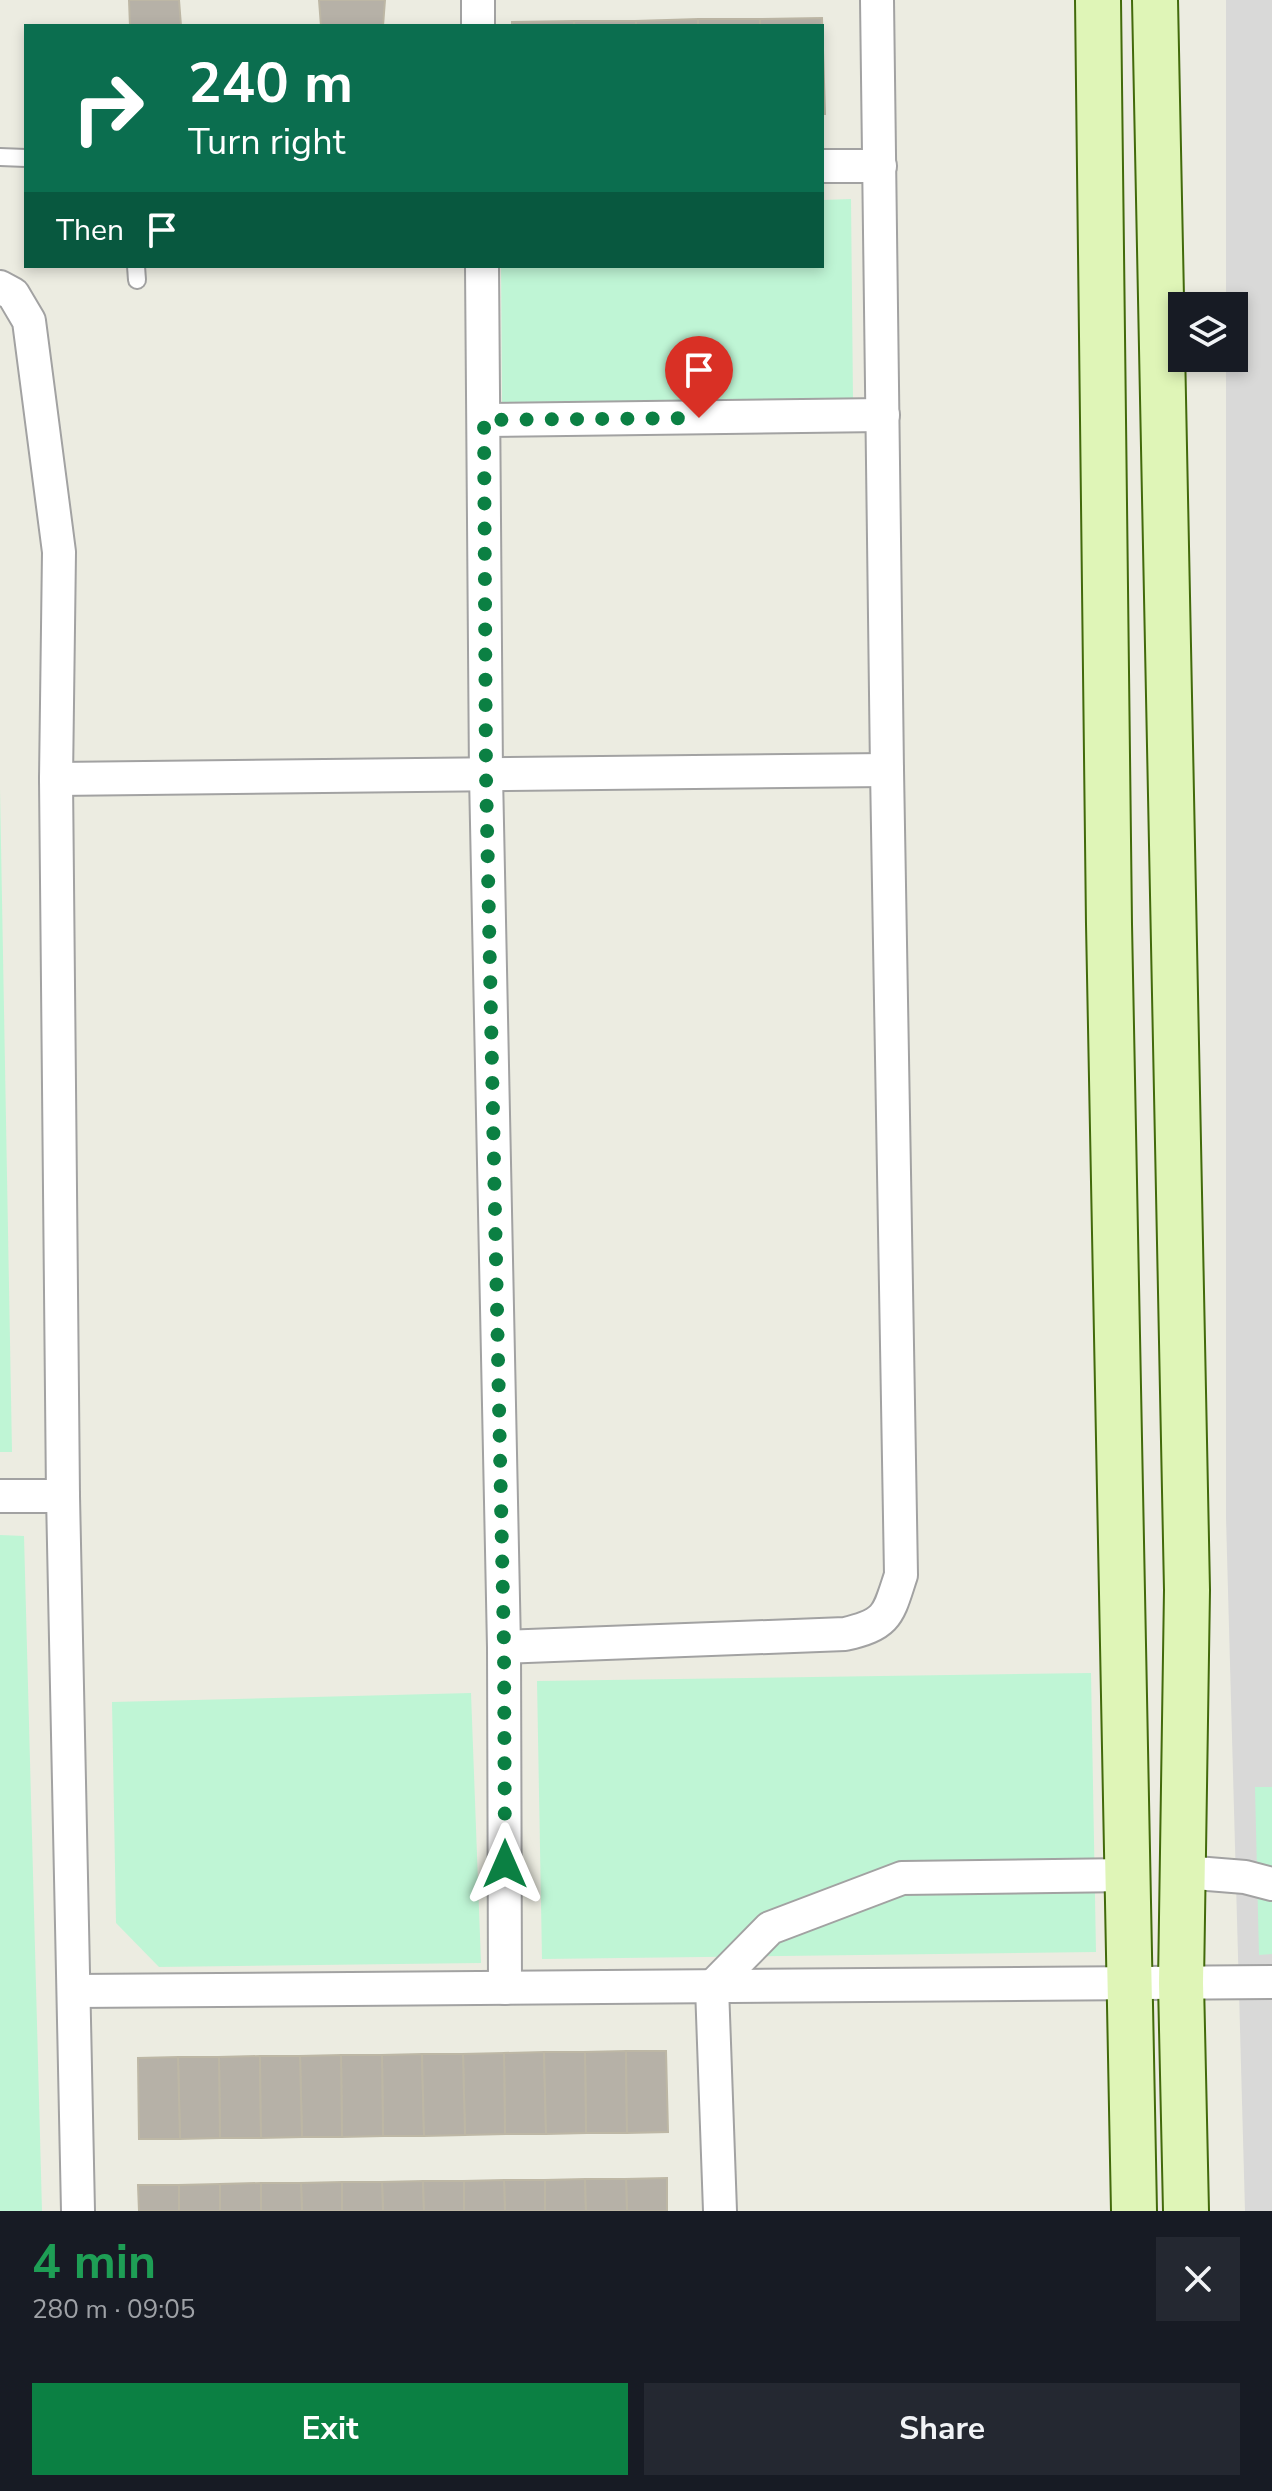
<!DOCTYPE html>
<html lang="en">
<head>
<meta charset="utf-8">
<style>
  body { margin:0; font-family:"Nunito Sans",sans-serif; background:#242831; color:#f1f3f6; height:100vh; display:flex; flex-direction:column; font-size:30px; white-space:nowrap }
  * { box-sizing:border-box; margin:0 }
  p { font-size:26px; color:#9ea1a6 }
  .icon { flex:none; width:44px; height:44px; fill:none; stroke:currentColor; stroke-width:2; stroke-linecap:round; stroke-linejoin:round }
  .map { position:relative; height:2211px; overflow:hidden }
  .side { display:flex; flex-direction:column; background:#171b24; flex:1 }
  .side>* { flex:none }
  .top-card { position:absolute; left:24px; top:24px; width:800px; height:244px; border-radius:0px; box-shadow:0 4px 12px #0003; background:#0b6e4f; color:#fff; overflow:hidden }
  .controls { position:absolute; left:1168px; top:292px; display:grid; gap:16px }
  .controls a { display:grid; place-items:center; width:80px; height:80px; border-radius:0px; background:#171b24; box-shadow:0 4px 12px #0003; font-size:40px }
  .pin { position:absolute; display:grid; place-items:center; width:68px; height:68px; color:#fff; margin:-82px -34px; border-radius:50% 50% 50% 0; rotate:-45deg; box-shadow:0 0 8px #0007 }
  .pin .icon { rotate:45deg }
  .me { position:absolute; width:88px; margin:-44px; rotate:0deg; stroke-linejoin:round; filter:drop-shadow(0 0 6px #0008) }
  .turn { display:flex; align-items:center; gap:28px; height:168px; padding:0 32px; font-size:36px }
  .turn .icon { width:104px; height:104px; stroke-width:2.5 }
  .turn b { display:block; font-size:56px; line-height:68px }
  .then { display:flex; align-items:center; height:76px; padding:0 32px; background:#0003; gap:16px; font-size:30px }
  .round { display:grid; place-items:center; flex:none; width:84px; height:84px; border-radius:0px; background:#242831 }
  .overview { display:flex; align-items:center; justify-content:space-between; height:136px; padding:0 32px }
  h1 { font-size:48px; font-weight:700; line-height:60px; color:#1e9e55 }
  .action { display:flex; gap:16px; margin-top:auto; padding:16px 32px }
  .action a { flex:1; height:92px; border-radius:0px; background:#0b8043; color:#fff; font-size:32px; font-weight:700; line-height:92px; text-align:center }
  .action a+a { background:#242831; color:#f1f3f6 }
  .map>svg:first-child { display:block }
  .residential { fill:#d9d9d8 }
  .park { fill:#bff5d5 }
  .building { fill:#b6b1a7; stroke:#bdb7a5; stroke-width:2 }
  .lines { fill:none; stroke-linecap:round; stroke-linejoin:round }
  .lane-casing { stroke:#a2a2a2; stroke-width:20 }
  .street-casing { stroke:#a2a2a2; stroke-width:36 }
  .secondary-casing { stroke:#426a0b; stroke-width:48 }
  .lane { stroke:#fff; stroke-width:16 }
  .street { stroke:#fff; stroke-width:32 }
  .secondary { stroke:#dff5b7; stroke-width:44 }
  .route { stroke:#0b8043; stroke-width:14; stroke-dasharray:0 25.2 }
</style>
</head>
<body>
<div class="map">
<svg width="1272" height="2211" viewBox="0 0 1272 2211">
  <rect width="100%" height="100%" fill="#ecece1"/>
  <path class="residential" d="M1226 0H1272V2211H1245L1226 1518V358H1234V306H1226Z"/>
  <g class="park">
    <path d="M851 199 853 400 502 402 501 266H822V200Z"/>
    <path d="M0 789 12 1452H0Z"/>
    <path d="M0 1535 24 1536 42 2211H0Z"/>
    <path d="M1091 1673 1096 1952 542 1959 537 1681Z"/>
    <path d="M471 1693 481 1963 159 1967 116 1923 112 1702Z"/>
    <path d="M1255 1787H1272V1954L1259 1955Z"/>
  </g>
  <g class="building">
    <path d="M129 0H179L181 26H130Z"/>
    <path d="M319 0H385L383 26H321Z"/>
    <path d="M822 18 825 114H822V26H760V19Z"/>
    <path d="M698 19V26H636V21Z"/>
    <rect x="698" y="19" width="62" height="7"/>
    <rect x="574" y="21" width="62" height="5"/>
    <path d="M574 21V26H512V22Z"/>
    <path d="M626 2051 627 2133H586L585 2052Z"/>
    <path d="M626 2051H666L668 2132 627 2133Z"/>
    <path d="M544 2052 546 2134H505L504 2053Z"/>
    <path d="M544 2052H585L586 2133 546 2134Z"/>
    <path d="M504 2053 505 2134 465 2135 463 2054Z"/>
    <path d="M422 2054 424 2136H383L382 2055Z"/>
    <path d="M422 2054H463L465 2135 424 2136Z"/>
    <path d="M341 2055H382L383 2136 342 2137Z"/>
    <path d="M341 2055 342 2137H302L300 2056Z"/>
    <path d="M260 2056 261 2138H220L219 2057Z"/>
    <path d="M260 2056H300L302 2137 261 2138Z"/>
    <path d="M178 2057H219L220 2138 180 2139Z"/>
    <path d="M178 2057 180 2139H139L138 2058Z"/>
    <path d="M667 2178V2211H627L626 2179Z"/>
    <path d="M585 2179 586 2211H545V2180Z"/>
    <path d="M585 2179H626L627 2211H586Z"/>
    <path d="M504 2180H545V2211H505Z"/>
    <path d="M504 2180 505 2211H464V2181Z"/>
    <path d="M423 2181 424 2211H383L382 2182Z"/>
    <path d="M423 2181H464V2211H424Z"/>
    <path d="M342 2182H382L383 2211H342Z"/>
    <path d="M342 2182V2211H302L301 2183Z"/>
    <path d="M261 2183V2211H220V2184Z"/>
    <path d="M261 2183H301L302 2211H261Z"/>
    <path d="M220 2184V2211H179V2185Z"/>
    <path d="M138 2185H179V2211H139Z"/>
  </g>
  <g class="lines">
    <defs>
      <g id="lane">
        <path d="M0 157 26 158"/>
        <path d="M136 266 137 280"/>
      </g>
      <g id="street">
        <path d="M478 0V26"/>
        <path d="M822 166H880"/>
        <path d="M482 266 486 775 504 1647 505 1988"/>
        <path d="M0 287 13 294 29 321 59 552 56 779 63 1496 78 2211"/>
        <path d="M484 420 883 415"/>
        <path d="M56 779 887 770"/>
        <path d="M0 1496H63"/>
        <path d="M504 1647 845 1634C889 1624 888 1614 901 1575L887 770 877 0"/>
        <path d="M1183 1872 1245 1877 1272 1884"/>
        <path d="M74 1991 1272 1982"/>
        <path d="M720 2211 712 1987 770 1928 902 1878 1129 1875"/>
      </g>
      <g id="secondary">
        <path d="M1098 0 1109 924 1134 2211"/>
        <path d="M1155 0 1187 1590 1181 1983 1186 2211"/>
      </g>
    </defs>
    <use href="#lane" class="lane-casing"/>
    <use href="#street" class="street-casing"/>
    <use href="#secondary" class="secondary-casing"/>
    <use href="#lane" class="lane"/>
    <use href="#street" class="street"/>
    <use href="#secondary" class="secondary"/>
  </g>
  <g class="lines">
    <path class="route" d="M505 1864 504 1647 486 775 484 420 699 418"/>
  </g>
</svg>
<div class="controls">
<a><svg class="icon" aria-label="layers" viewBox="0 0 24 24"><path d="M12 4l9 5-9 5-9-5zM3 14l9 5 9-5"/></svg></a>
</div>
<div class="pin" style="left:699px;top:418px;background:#d93025"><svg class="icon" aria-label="arrive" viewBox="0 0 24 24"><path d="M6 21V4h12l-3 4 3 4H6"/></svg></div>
<svg class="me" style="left:505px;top:1864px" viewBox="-20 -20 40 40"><path d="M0-17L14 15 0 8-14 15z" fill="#0b8043" stroke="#fff" stroke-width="4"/></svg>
<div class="top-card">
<div class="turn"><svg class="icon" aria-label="right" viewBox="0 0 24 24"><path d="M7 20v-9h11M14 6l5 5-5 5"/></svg><div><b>240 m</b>Turn right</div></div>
<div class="then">Then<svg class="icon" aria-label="arrive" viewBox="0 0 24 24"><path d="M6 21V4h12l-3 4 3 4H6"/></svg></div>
</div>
</div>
<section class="side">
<div class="overview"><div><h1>4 min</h1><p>280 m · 09:05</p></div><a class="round"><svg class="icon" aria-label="close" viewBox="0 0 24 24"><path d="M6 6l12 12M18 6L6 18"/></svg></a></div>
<div class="action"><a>Exit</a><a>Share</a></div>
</section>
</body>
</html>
